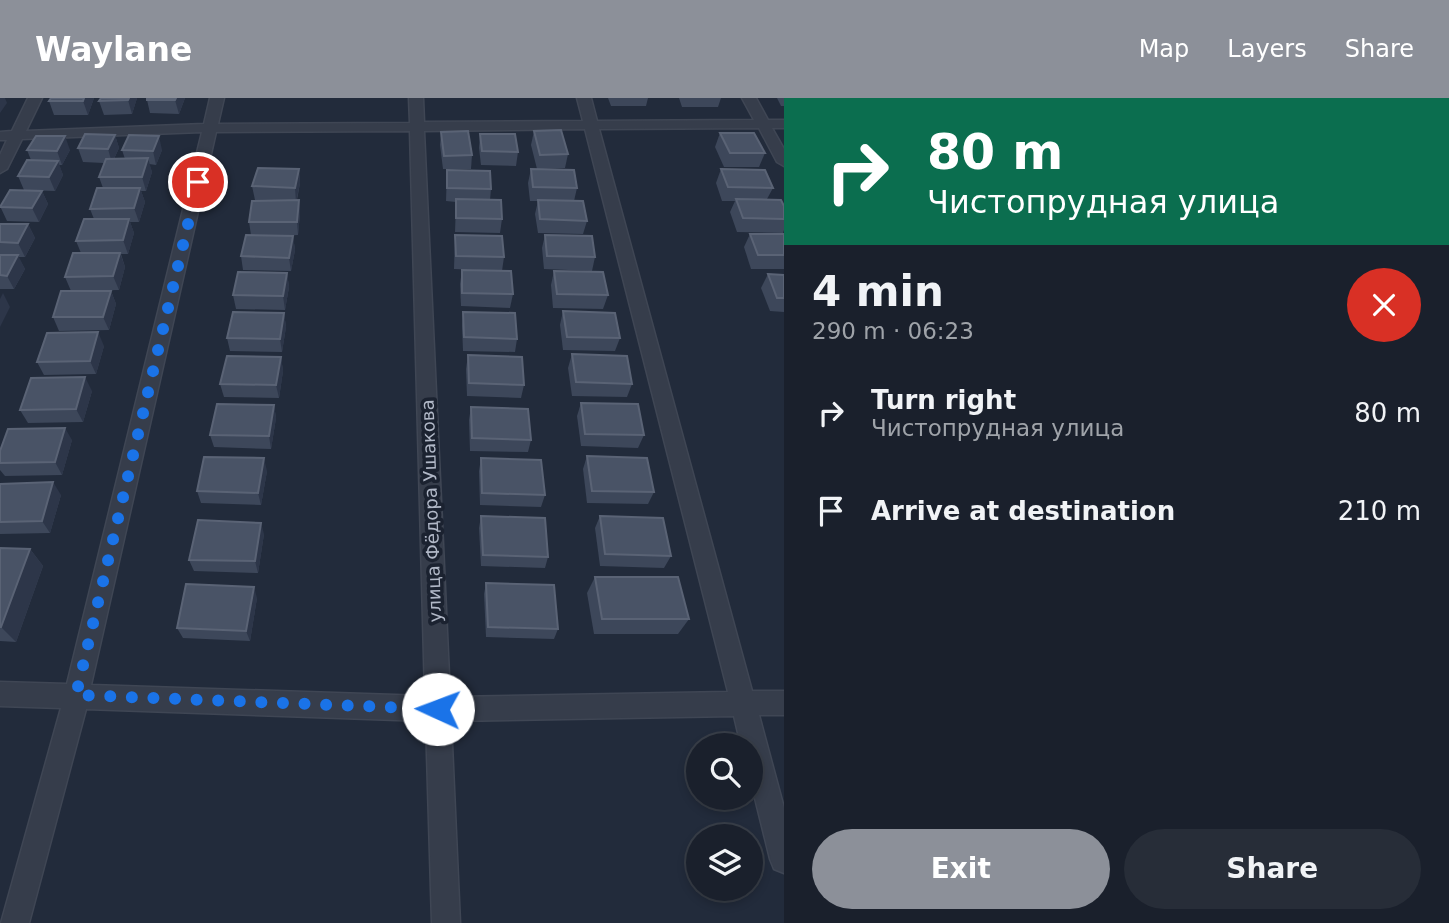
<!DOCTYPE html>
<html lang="en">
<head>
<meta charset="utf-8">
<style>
  body { margin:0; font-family:"DejaVu Sans",sans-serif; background:#272d38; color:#f1f3f6; height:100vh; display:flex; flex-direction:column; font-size:26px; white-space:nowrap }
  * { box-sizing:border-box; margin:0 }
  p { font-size:23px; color:#9fa3a9 }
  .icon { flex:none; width:38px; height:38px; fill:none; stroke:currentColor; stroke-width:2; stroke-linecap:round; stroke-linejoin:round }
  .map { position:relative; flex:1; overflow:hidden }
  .drawer { display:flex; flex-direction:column; background:#1a202c; width:665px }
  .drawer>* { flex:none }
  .top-card { background:#0b6e4f; color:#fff; overflow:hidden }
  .tools { position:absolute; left:686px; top:635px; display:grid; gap:14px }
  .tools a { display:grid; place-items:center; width:77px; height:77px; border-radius:50%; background:#1a202c; box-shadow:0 4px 10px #0003,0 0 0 2px #383e48; font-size:35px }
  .pin { position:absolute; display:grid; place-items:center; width:60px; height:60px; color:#fff; margin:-30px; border:4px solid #fff; border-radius:50%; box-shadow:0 2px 7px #0007 }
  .me { position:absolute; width:77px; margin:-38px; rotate:272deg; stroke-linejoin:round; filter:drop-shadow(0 0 5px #0008) }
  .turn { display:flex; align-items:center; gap:24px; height:147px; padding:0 28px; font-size:32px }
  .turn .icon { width:91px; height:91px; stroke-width:2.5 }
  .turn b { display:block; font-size:49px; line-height:60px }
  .round { display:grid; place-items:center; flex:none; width:74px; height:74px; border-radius:37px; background:#272d38 }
  .overview { display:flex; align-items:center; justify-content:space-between; height:119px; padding:0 28px }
  h1 { font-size:42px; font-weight:700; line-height:52px }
  .button { display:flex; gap:14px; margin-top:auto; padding:14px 28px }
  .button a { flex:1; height:80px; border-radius:42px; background:#8c9099; color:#fff; font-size:28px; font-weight:700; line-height:80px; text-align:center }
  .button a+a { background:#272d38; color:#f1f3f6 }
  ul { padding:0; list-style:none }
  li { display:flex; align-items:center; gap:21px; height:98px; padding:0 28px }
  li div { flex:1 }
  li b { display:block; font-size:26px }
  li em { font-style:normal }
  header { display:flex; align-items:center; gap:42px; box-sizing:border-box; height:98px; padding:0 35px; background:#8c9099; color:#fff }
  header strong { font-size:33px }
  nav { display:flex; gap:38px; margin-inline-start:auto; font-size:24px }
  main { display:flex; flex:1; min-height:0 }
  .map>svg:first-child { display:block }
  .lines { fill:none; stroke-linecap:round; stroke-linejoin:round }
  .street-casing { stroke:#3f4654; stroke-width:3 }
  .street { fill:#363d4b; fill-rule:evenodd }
  .wall { fill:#3d475a }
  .shaded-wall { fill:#2d3649 }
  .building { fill:#495366; stroke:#5a6375; stroke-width:2 }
  .route { stroke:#1a73e8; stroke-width:12; stroke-dasharray:0 21.6 }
  .labels { text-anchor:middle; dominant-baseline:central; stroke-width:7; stroke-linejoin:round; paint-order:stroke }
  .street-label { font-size:18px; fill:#b1b8c7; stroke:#1b2230 }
</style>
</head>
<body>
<header>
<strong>Waylane</strong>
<nav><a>Map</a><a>Layers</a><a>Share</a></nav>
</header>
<main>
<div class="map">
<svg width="784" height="825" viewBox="0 0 784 825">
  <rect width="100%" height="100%" fill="#222b3b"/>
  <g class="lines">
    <defs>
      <path id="street" d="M28 0H42L26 33 204 26 210 0H224L218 26 410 25 409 0H423L424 24 583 23 577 0H591L597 23 754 22 742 0H756L768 22H784V30H772L784 51V68L777 64 759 30 599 31 752 593H784V617H759L784 710V775L774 771 770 761 751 684V648H741L734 618 451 623 460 825H432L426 623 86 611 29 825H1L61 610 0 608V584L67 586 202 34 22 41 7 71 0 75V57L7 42H0V34L12 33ZM585 31 728 594 450 599 424 33ZM410 33 425 598 91 587 216 34Z"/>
    </defs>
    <use href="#street" class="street-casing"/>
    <use href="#street" class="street"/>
  </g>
  <g class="wall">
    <path d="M51 0H94L88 17H54L49 3Z"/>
    <path d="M101 0H137L132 16 104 17 99 3Z"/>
    <path d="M147 0H185L179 16 150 15 147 2Z"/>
    <path d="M608 0H648L646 8H611Z"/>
    <path d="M679 0H721L718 9H682Z"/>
    <path d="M777 0H784V8H781Z"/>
    <path d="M534 33 568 56 565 70 537 71 531 47Z"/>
    <path d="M441 34 472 57 471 71H443L440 47Z"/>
    <path d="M720 35 765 55 759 69H724L715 49Z"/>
    <path d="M480 36 518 54 516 68 481 67 479 50Z"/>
    <path d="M115 37 119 50 114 61H125L122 52H162L156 67 149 66 152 74 146 93H141L145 104 139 124H130L134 135 128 156H121L125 169 119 192 71 193 65 179 81 155 76 143 94 121 90 111 103 90 99 79 104 65 83 64 78 50Z"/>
    <path d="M27 52H70L62 67H59L63 77 55 93 24 92 18 78 31 62Z"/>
    <path d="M299 71 300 85 297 102H299L300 116 298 137 274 138H293L295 152 291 173 243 172 241 158 251 137 249 124 271 103 255 102 252 88Z"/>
    <path d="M531 71 577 90 574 103 587 123 583 136 538 135 535 116 538 103H530L528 85Z"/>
    <path d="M721 71 773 90 767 101 784 108V132L783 135 737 134 730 114 735 103H722L716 85Z"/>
    <path d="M447 72 491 91 490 102 502 121 500 135 455 134 456 104 446 103Z"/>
    <path d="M42 93 48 106 39 124 7 123 0 108Z"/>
    <path d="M0 126H28L35 140 25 159H18L25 171 14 191H0Z"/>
    <path d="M750 136H784V171H751L744 149Z"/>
    <path d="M455 137 504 159 502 173 454 171Z"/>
    <path d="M545 137 595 159 592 173 544 171 542 150Z"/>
    <path d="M462 172 513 196 510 210 461 208 460 186Z"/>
    <path d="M554 173 608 197 603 211 553 210 551 187Z"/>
    <path d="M287 175 289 189 285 212 236 211 233 197Z"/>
    <path d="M768 176 784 177V214L770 213 761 190Z"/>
    <path d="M111 193 116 206 109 232 59 233 53 219Z"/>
    <path d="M563 213 620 240 615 253 563 252 560 227Z"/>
    <path d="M463 214 517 241 515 254 463 253 462 228Z"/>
    <path d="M284 215 286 229 282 254 230 253 227 240Z"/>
    <path d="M104 248 96 276 44 277 37 264Z"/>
    <path d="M572 256 632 286 627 299 572 298 568 270Z"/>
    <path d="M468 257 524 287 521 300 467 298 466 271Z"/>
    <path d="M281 259 283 273 279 300 224 299 220 286Z"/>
    <path d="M92 293 83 324 28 325 20 312Z"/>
    <path d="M581 305 644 337 638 350 581 348 577 318Z"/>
    <path d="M274 307 276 320 271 351 214 349 210 337Z"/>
    <path d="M471 309 531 342 528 354 470 353 469 322Z"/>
    <path d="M72 342 62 377 5 378 0 372V353Z"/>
    <path d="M587 358 654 394 648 406 587 405 583 371Z"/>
    <path d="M481 360 545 397 541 409 480 407 479 373Z"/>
    <path d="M267 373 261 407 201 405 197 393Z"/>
    <path d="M0 386 61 397 50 435 0 436Z"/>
    <path d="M481 418 548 459 545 470 481 468 479 430Z"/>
    <path d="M600 418 671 458 664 470 600 468 595 430Z"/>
    <path d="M264 436 258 475 194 473 189 462Z"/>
    <path d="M0 450 30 451 43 468 16 544 0 543Z"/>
    <path d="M595 479 689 521 678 536H594L587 495Z"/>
    <path d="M486 485 558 531 554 541 486 539 484 496Z"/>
    <path d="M257 500 250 543 183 540 177 530Z"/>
  </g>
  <g class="shaded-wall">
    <path d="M0 0H5L7 5 0 15Z"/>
    <path d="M84 0H94L88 17 83 3Z"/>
    <path d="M129 0H137L132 16 128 2Z"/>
    <path d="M176 0H185L179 16 175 2Z"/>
    <path d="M115 37 119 50 112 65 108 51Z"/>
    <path d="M65 38 70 52 62 67 57 53Z"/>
    <path d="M159 38 162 52 156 67 153 53Z"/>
    <path d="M148 60 152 74 146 93 142 79Z"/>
    <path d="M58 63 63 77 55 93 49 79Z"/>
    <path d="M299 71 300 85 296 104 295 90Z"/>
    <path d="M140 90 145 104 139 124 134 110Z"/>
    <path d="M42 93 48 106 39 124 32 110Z"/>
    <path d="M299 102 300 116 298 137 297 124Z"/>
    <path d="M129 121 134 135 128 156 123 142Z"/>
    <path d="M28 126 35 140 25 159 18 145Z"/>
    <path d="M293 138 295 152 291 173 289 160Z"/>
    <path d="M120 155 125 169 119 192 113 178Z"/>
    <path d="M18 157 25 171 14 191 7 178Z"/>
    <path d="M287 175 289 189 285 212 283 198Z"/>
    <path d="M111 193 116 206 109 232 103 219Z"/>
    <path d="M3 195 10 209 0 229V201Z"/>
    <path d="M284 215 286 229 282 254 280 241Z"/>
    <path d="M98 234 104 248 96 276 90 263Z"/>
    <path d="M281 259 283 273 279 300 276 287Z"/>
    <path d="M85 279 92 293 83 324 76 311Z"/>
    <path d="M274 307 276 320 271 351 269 338Z"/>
    <path d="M65 330 72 342 62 377 55 364Z"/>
    <path d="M264 360 267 373 261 407 258 395Z"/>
    <path d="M53 384 61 397 50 435 42 423Z"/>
    <path d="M261 425 264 436 258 475 255 463Z"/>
    <path d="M30 451 43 468 16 544 1 529Z"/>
    <path d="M254 489 257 500 250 543 246 533Z"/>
  </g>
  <g class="building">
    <path d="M51 0H84L83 3H49Z"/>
    <path d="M101 0H129L128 2 99 3Z"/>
    <path d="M147 0H176L175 2H147Z"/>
    <path d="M561 32 568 56 540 57 534 33Z"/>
    <path d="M468 33 472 57 444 58 441 34Z"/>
    <path d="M720 35H754L765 55H730Z"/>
    <path d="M85 36 115 37 108 51 78 50Z"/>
    <path d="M480 36H515L518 54 482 53Z"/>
    <path d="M129 37 159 38 153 53 122 52Z"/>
    <path d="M36 38H65L57 53 27 52Z"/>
    <path d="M148 60 142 79H99L106 61Z"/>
    <path d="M27 62 58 63 49 79 18 78Z"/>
    <path d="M258 70 299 71 295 90 252 88Z"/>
    <path d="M531 71 574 72 577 90 533 89Z"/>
    <path d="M721 71 765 72 773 90 728 89Z"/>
    <path d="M447 72 490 73 491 91 447 90Z"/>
    <path d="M97 90H140L134 110 90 111Z"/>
    <path d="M10 92 42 93 32 110 0 109Z"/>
    <path d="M456 101 501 102 502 121 456 120Z"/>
    <path d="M736 101 781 102 784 108V121L743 120Z"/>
    <path d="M299 102 297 124H249L252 103Z"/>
    <path d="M538 102 583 103 587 123 540 121Z"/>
    <path d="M84 121H129L123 142 76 143Z"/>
    <path d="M0 126H28L18 145 0 144Z"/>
    <path d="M750 136H784V157H758Z"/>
    <path d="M246 137 293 138 289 160 241 158Z"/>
    <path d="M455 137 502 138 504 159 456 158Z"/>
    <path d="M545 137 592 138 595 159 547 158Z"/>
    <path d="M73 155H120L113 178 65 179Z"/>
    <path d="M0 157H18L7 178 0 177Z"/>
    <path d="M462 172 511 173 513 196 462 195Z"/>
    <path d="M554 173 603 174 608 197 557 196Z"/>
    <path d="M238 174 287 175 283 198 233 197Z"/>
    <path d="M768 176 784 177V200H777Z"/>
    <path d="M61 193H111L103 219H53Z"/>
    <path d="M563 213 615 215 620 240 567 239Z"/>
    <path d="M233 214 284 215 280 241 227 240Z"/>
    <path d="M463 214 515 215 517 241 464 239Z"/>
    <path d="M98 234 90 263 37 264 47 235Z"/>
    <path d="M572 256 627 258 632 286 576 284Z"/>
    <path d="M468 257 522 259 524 287 469 285Z"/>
    <path d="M227 258 281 259 276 287 220 286Z"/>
    <path d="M85 279 76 311 20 312 31 280Z"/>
    <path d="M581 305 638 306 644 337 585 336Z"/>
    <path d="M217 306 274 307 269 338 210 337Z"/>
    <path d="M471 309 528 311 531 342 472 340Z"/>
    <path d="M65 330 55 364 0 365V353L8 331Z"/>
    <path d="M587 358 647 360 654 394 592 393Z"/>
    <path d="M204 359 264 360 258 395 197 393Z"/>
    <path d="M481 360 541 362 545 397 482 395Z"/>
    <path d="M53 384 42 423 0 424V386Z"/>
    <path d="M481 418 545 420 548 459 483 457Z"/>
    <path d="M600 418 663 420 671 458 605 456Z"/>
    <path d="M198 422 261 425 255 463 189 462Z"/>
    <path d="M0 450 30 451 1 529H0Z"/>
    <path d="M595 479H678L689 521H602Z"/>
    <path d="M486 485 554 487 558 531 488 529Z"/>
    <path d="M186 486 254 489 246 533 177 530Z"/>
  </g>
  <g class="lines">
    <path class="route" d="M198 84 76 597 438 611"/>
  </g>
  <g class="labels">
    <g class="street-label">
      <text transform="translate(431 413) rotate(-92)">улица Фёдора Ушакова</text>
    </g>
  </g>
</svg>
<div class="tools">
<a><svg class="icon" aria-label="search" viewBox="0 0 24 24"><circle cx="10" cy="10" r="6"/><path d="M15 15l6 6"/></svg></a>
<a><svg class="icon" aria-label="layers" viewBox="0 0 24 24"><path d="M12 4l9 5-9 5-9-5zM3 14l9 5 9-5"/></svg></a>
</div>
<div class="pin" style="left:198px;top:84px;background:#d93025"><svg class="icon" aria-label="arrive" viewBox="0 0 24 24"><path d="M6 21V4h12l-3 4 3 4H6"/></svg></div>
<svg class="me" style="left:438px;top:611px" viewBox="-20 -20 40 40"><circle r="19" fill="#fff"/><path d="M0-13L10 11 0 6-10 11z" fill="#1a73e8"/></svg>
</div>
<section class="drawer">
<div class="top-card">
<div class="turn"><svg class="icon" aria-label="right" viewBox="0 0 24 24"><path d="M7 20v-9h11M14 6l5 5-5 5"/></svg><div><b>80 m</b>Чистопрудная улица</div></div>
</div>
<div class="overview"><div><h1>4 min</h1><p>290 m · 06:23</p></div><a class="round" style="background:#d93025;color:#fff"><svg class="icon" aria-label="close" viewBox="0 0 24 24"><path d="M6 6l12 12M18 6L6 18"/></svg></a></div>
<ul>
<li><svg class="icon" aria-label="right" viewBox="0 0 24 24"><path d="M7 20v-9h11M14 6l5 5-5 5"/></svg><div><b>Turn right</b><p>Чистопрудная улица</p></div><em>80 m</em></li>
<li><svg class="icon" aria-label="arrive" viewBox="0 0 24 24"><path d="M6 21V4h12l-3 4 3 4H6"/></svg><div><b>Arrive at destination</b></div><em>210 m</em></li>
</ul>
<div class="button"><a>Exit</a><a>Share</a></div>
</section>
</main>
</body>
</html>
